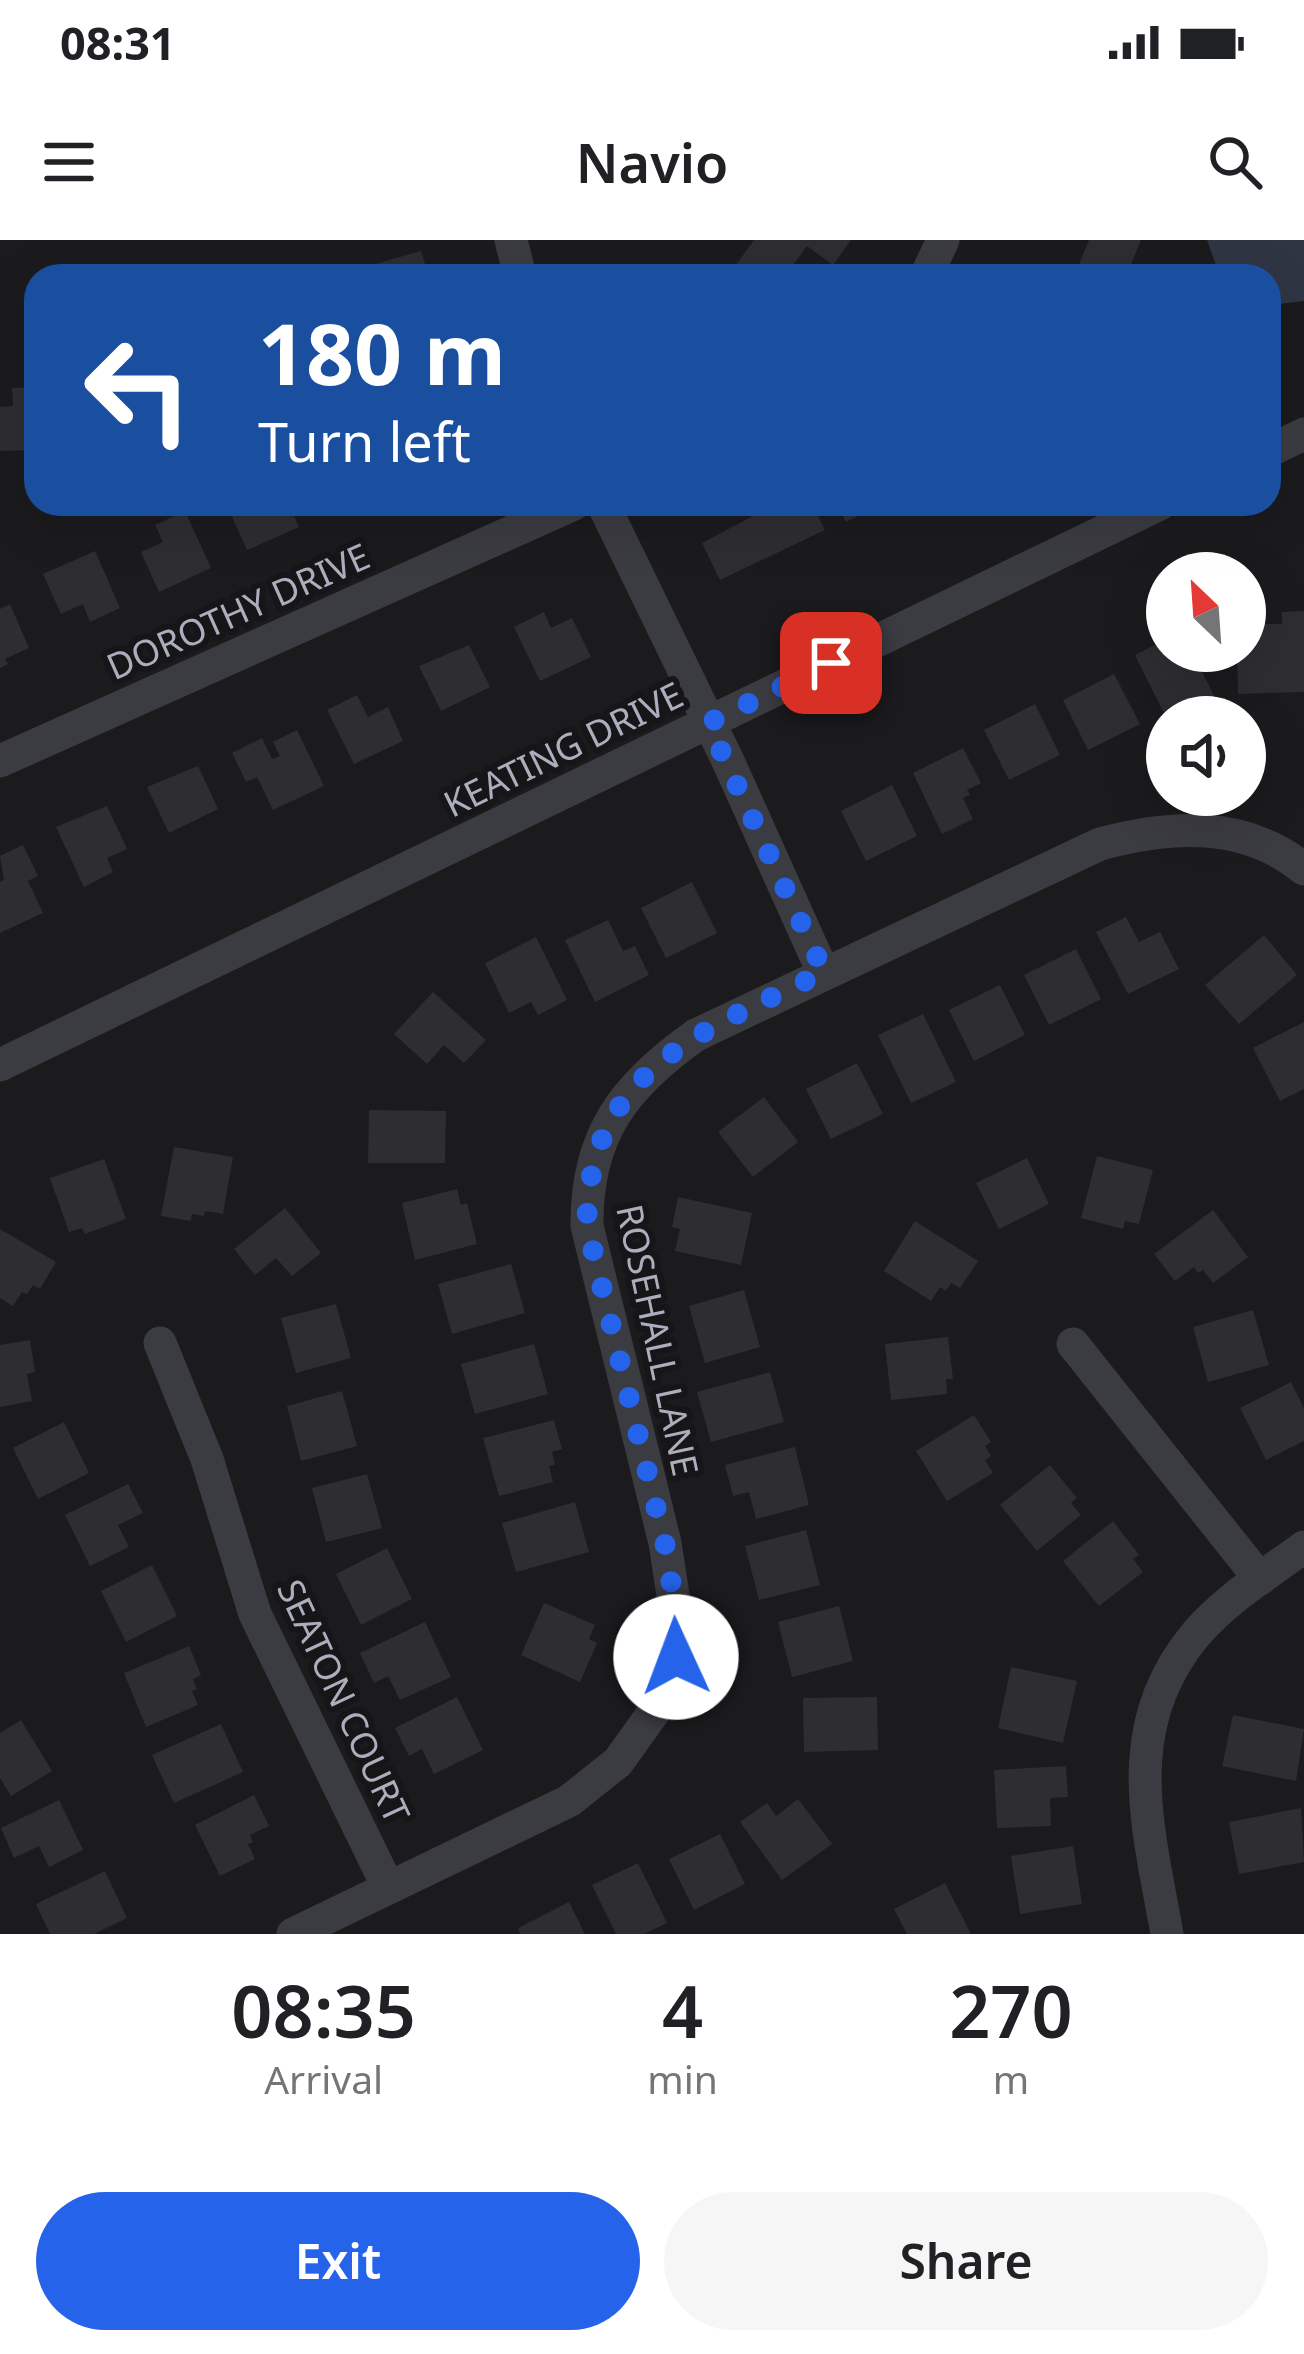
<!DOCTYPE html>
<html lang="en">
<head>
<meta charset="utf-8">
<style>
  body { margin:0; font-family:"Noto Sans",sans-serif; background:#f6f6f6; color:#202124; height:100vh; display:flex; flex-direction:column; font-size:45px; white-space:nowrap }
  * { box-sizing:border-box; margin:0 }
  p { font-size:39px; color:#757577 }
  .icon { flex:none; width:66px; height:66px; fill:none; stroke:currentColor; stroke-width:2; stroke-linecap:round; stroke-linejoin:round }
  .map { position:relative; height:1694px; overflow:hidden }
  .drawer { display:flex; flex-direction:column; background:#fff; flex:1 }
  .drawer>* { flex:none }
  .top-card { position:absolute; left:24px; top:24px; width:1257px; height:252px; border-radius:36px; box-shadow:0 12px 48px #0002; background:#1a4fa0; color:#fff; overflow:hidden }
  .needle { width:78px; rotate:335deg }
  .fabs { position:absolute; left:1146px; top:312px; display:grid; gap:24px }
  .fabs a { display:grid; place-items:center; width:120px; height:120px; border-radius:50%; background:#fff; box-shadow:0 12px 48px #0002; font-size:60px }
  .pin { position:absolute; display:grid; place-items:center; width:102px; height:102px; color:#fff; margin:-51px; border-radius:24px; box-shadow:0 6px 18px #0006 }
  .me { position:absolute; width:132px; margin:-66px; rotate:358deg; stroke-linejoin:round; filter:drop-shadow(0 0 9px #0008) }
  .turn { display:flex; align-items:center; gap:42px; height:252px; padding:0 36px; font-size:54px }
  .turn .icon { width:156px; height:156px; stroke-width:2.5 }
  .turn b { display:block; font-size:84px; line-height:102px }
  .eta { display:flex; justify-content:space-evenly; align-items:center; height:204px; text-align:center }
  .eta b { font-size:72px; font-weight:600; line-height:84px }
  .button { display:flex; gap:24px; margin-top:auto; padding:24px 36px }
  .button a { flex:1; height:138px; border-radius:72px; background:#2563eb; color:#fff; font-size:48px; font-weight:600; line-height:138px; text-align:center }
  .button a+a { background:#f6f6f6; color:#202124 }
  .status { display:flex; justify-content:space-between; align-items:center; height:84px; padding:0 60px; background:#fff; direction:ltr }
  .status svg { height:33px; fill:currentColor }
  header { display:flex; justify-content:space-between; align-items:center; height:156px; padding:0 36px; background:#fff; font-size:54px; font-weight:600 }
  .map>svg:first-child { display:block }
  .water { fill:#2f3643 }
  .building { fill:#2e2d31 }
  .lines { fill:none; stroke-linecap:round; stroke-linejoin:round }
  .minor { stroke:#3b3b42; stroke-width:33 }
  .route { stroke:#2563eb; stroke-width:21; stroke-dasharray:0 37.8 }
  .labels { text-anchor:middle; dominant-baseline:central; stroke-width:12; stroke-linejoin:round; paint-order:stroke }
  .street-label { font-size:36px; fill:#acaebd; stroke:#161518 }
</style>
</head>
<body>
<div class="status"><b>08:31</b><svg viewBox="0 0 49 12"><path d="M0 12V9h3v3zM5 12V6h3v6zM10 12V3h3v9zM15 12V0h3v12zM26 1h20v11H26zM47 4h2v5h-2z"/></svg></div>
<header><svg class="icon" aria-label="menu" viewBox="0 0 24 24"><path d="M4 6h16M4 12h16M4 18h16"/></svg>Navio<svg class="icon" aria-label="search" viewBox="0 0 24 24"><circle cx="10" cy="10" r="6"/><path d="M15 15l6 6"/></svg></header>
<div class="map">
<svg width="1304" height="1694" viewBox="0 0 1304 1694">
  <rect width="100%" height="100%" fill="#1b1a1d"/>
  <path class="water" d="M1207 0H1304V61L1269 65V36H1220Z"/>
  <g class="building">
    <path d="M754 0H851L833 25 807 6 785 36H728Z"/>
    <path d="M1089 0H1141L1126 36H1074Z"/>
    <path d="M421 11 429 36H379L375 24Z"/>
    <path d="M36 147V210L0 211V167L13 166 12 148Z"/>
    <path d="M243 264H289L299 287 247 310 229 270Z"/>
    <path d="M775 264H812L825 290 720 340 702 303Z"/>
    <path d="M837 264H883L846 282Z"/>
    <path d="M185 271 211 328 159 352 141 312 163 302 155 285Z"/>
    <path d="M95 311 120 368 90 382 83 364 61 374 43 334Z"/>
    <path d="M10 364 29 408 5 419 8 424 0 428V369Z"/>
    <path d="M1258 370 1259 384H1282V372L1304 371V452L1238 454 1237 411H1245V371Z"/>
    <path d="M544 372 551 388 572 378 591 417 540 441 514 387Z"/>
    <path d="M1167 399V411H1192L1216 460 1180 477H1166L1135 415Z"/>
    <path d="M469 405 490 447 441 471 419 426Z"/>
    <path d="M1114 434 1140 484 1088 510 1063 460Z"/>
    <path d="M357 455 368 477 388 467 403 501 354 524 327 470Z"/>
    <path d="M1035 464 1060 515 1009 540 984 490Z"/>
    <path d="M297 490 324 546 273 570 257 537 246 542 232 513 262 498 272 519 280 516 273 502Z"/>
    <path d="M963 508 981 543 967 550 970 555 963 558 973 579 942 594 913 533Z"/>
    <path d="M198 526 218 569 169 593 147 547Z"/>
    <path d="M892 545 917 596 866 621 841 571Z"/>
    <path d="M107 566 127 609 107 618 113 632 84 647 56 587Z"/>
    <path d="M23 605 38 636 28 641 43 673 0 693V642L4 640 0 616Z"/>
    <path d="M692 642 717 693 666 718 641 668Z"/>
    <path d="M1126 677 1139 702 1160 692 1179 729 1128 754 1096 692Z"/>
    <path d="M608 680 623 711 635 706 649 735 595 762 565 700Z"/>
    <path d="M1264 695 1297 735 1239 784 1205 745Z"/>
    <path d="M536 697 567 760 538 775 531 762 509 773 485 723Z"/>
    <path d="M1076 709 1101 759 1049 785 1024 735Z"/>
    <path d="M1000 745 1025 795 974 821 949 770Z"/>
    <path d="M433 752 486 800 464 823 444 805 427 824 394 794Z"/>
    <path d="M923 774 956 842 911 863 878 795Z"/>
    <path d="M1304 782V849L1280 861 1253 808Z"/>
    <path d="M857 823 883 874 831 899 806 849Z"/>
    <path d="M764 857 798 902 753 937 718 892Z"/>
    <path d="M369 870 446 871 445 923H368Z"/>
    <path d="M174 907 233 917 223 974 205 971 204 976 192 974 191 981 161 976Z"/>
    <path d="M1097 916 1153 930 1139 984 1125 981 1123 989 1081 978Z"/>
    <path d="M1027 918 1049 964 999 989 976 943Z"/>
    <path d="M104 919 126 979 85 994 82 988 69 992 50 938Z"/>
    <path d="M457 949 461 965 467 963 477 1004 415 1020 402 963Z"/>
    <path d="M678 957 752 973 741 1025 675 1011 680 989 672 987Z"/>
    <path d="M285 968 321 1013 292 1036 276 1018 255 1035 234 1009Z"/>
    <path d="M1213 970 1248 1017 1213 1043 1203 1030 1198 1033 1194 1027 1175 1041 1154 1014Z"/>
    <path d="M915 981 978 1021 960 1048 951 1043 946 1051 940 1047 931 1061 884 1031Z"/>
    <path d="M0 989 56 1022 40 1049 33 1045 27 1054 22 1052 13 1066 0 1058Z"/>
    <path d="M511 1024 525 1073 452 1094 438 1044Z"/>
    <path d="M744 1050 760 1107 705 1123 689 1066Z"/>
    <path d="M336 1064 351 1118 296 1133 281 1078Z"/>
    <path d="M1253 1070 1269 1125 1208 1142 1193 1087Z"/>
    <path d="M948 1097 953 1139H946L947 1154 891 1160 885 1104Z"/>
    <path d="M30 1100 35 1132 27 1134 32 1161 0 1167V1105Z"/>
    <path d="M534 1104 548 1154 475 1174 461 1124Z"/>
    <path d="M770 1132 784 1182 711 1202 697 1152Z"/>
    <path d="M1291 1142 1304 1168V1201L1266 1220 1240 1168Z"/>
    <path d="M342 1151 357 1206 301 1221 287 1166Z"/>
    <path d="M974 1175 991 1202 985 1206 991 1216 985 1220 993 1233 947 1261 916 1211Z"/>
    <path d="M554 1180 562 1209 552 1212 555 1225 549 1226 553 1242 499 1256 483 1198Z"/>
    <path d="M64 1182 89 1233 38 1259 13 1208Z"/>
    <path d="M795 1207 809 1265 756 1279 749 1252 733 1256 725 1225Z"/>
    <path d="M1050 1225 1077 1258 1071 1263 1081 1275 1037 1311 1000 1265Z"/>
    <path d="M367 1234 382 1288 326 1302 312 1248Z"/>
    <path d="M128 1244 143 1273 118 1285 129 1307 90 1326 65 1275Z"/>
    <path d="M575 1262 589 1312 516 1332 502 1283Z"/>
    <path d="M1113 1281 1139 1315 1133 1319 1143 1332 1099 1366 1063 1321Z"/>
    <path d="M806 1290 820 1345 759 1360 745 1306Z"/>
    <path d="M387 1308 412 1359 361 1385 336 1334Z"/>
    <path d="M152 1325 177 1376 126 1402 101 1351Z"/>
    <path d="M544 1363 595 1385 589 1399 597 1403 580 1442 521 1415Z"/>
    <path d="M839 1366 853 1421 792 1437 778 1382Z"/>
    <path d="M425 1382 451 1437 400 1460 388 1436 374 1443 360 1413Z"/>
    <path d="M189 1406 201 1435 193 1439 197 1449 192 1451 198 1465 146 1487 124 1433Z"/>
    <path d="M1011 1427 1077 1441 1063 1503 998 1488Z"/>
    <path d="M457 1457 483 1510 434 1534 422 1509 409 1516 395 1488Z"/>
    <path d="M877 1457 878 1510 804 1512 803 1458Z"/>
    <path d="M1233 1475 1304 1489 1296 1541 1222 1526Z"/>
    <path d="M21 1480 52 1531 11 1556 0 1538V1493Z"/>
    <path d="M221 1484 243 1532 174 1563 152 1515Z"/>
    <path d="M1066 1526 1068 1557 1050 1558 1051 1586 997 1588 994 1530Z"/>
    <path d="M254 1555 269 1586 250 1595 253 1602 248 1604 255 1619 220 1636 195 1585Z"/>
    <path d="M798 1559 832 1604 782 1640 740 1582 767 1563 776 1576Z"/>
    <path d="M59 1560 83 1610 49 1627 39 1606 14 1618 1 1588Z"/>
    <path d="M1301 1568 1304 1622 1239 1634 1229 1582Z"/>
    <path d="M720 1594 745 1644 694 1670 669 1619Z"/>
    <path d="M1073 1606 1082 1664 1020 1674 1011 1616Z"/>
    <path d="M638 1623 667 1683 644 1694H616L592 1645Z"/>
    <path d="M105 1631 127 1678 94 1694H50L36 1664Z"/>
    <path d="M945 1643 971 1694H907L894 1669Z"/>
    <path d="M569 1662 585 1694H520L518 1688Z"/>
  </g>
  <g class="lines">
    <g class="minor">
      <path d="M511 0 520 36"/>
      <path d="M926 36 943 0"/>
      <path d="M1269 211 1304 194"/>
      <path d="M603 264 728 521 823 732"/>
      <path d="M0 521 574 264"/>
      <path d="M0 825 1160 264"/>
      <path d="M160 1103 207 1219 255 1374 388 1647"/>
      <path d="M1073 1104 1260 1339"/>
      <path d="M293 1694 569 1561 618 1522 656 1469 676 1417 675 1368 665 1303 587 986C586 895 624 846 696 795L1100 604C1171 585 1244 580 1304 629"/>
      <path d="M1167 1694C1148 1586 1118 1487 1196 1394 1226 1359 1267 1334 1304 1307"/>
    </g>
  </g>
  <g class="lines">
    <path class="route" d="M676 1417 675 1368 665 1304 587 986C586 830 704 791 824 732L708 483 831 423"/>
  </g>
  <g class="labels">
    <g class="street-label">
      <text transform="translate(238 371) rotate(-24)">DOROTHY DRIVE</text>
      <text transform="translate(563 509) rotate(-26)">KEATING DRIVE</text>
      <text transform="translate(658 1100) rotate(78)">ROSEHALL LANE</text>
      <text transform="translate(344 1461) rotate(65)">SEATON COURT</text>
    </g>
  </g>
</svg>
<div class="fabs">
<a><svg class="needle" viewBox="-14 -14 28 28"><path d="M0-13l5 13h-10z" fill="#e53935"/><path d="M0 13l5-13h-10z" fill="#757577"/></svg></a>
<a><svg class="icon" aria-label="sound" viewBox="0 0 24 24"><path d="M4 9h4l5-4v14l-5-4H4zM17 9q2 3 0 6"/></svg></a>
</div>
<div class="pin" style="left:831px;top:423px;background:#d93025"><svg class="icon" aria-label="arrive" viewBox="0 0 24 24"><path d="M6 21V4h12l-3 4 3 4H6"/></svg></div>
<svg class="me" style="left:676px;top:1417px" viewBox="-20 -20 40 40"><circle r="19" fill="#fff"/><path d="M0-13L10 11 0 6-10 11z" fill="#2563eb"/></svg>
<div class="top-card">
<div class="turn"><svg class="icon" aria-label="left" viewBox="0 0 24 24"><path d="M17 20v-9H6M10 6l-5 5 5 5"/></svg><div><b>180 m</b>Turn left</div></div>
</div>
</div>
<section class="drawer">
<div class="eta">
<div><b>08:35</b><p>Arrival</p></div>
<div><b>4</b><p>min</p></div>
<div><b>270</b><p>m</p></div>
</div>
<div class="button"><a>Exit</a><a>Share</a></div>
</section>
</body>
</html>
